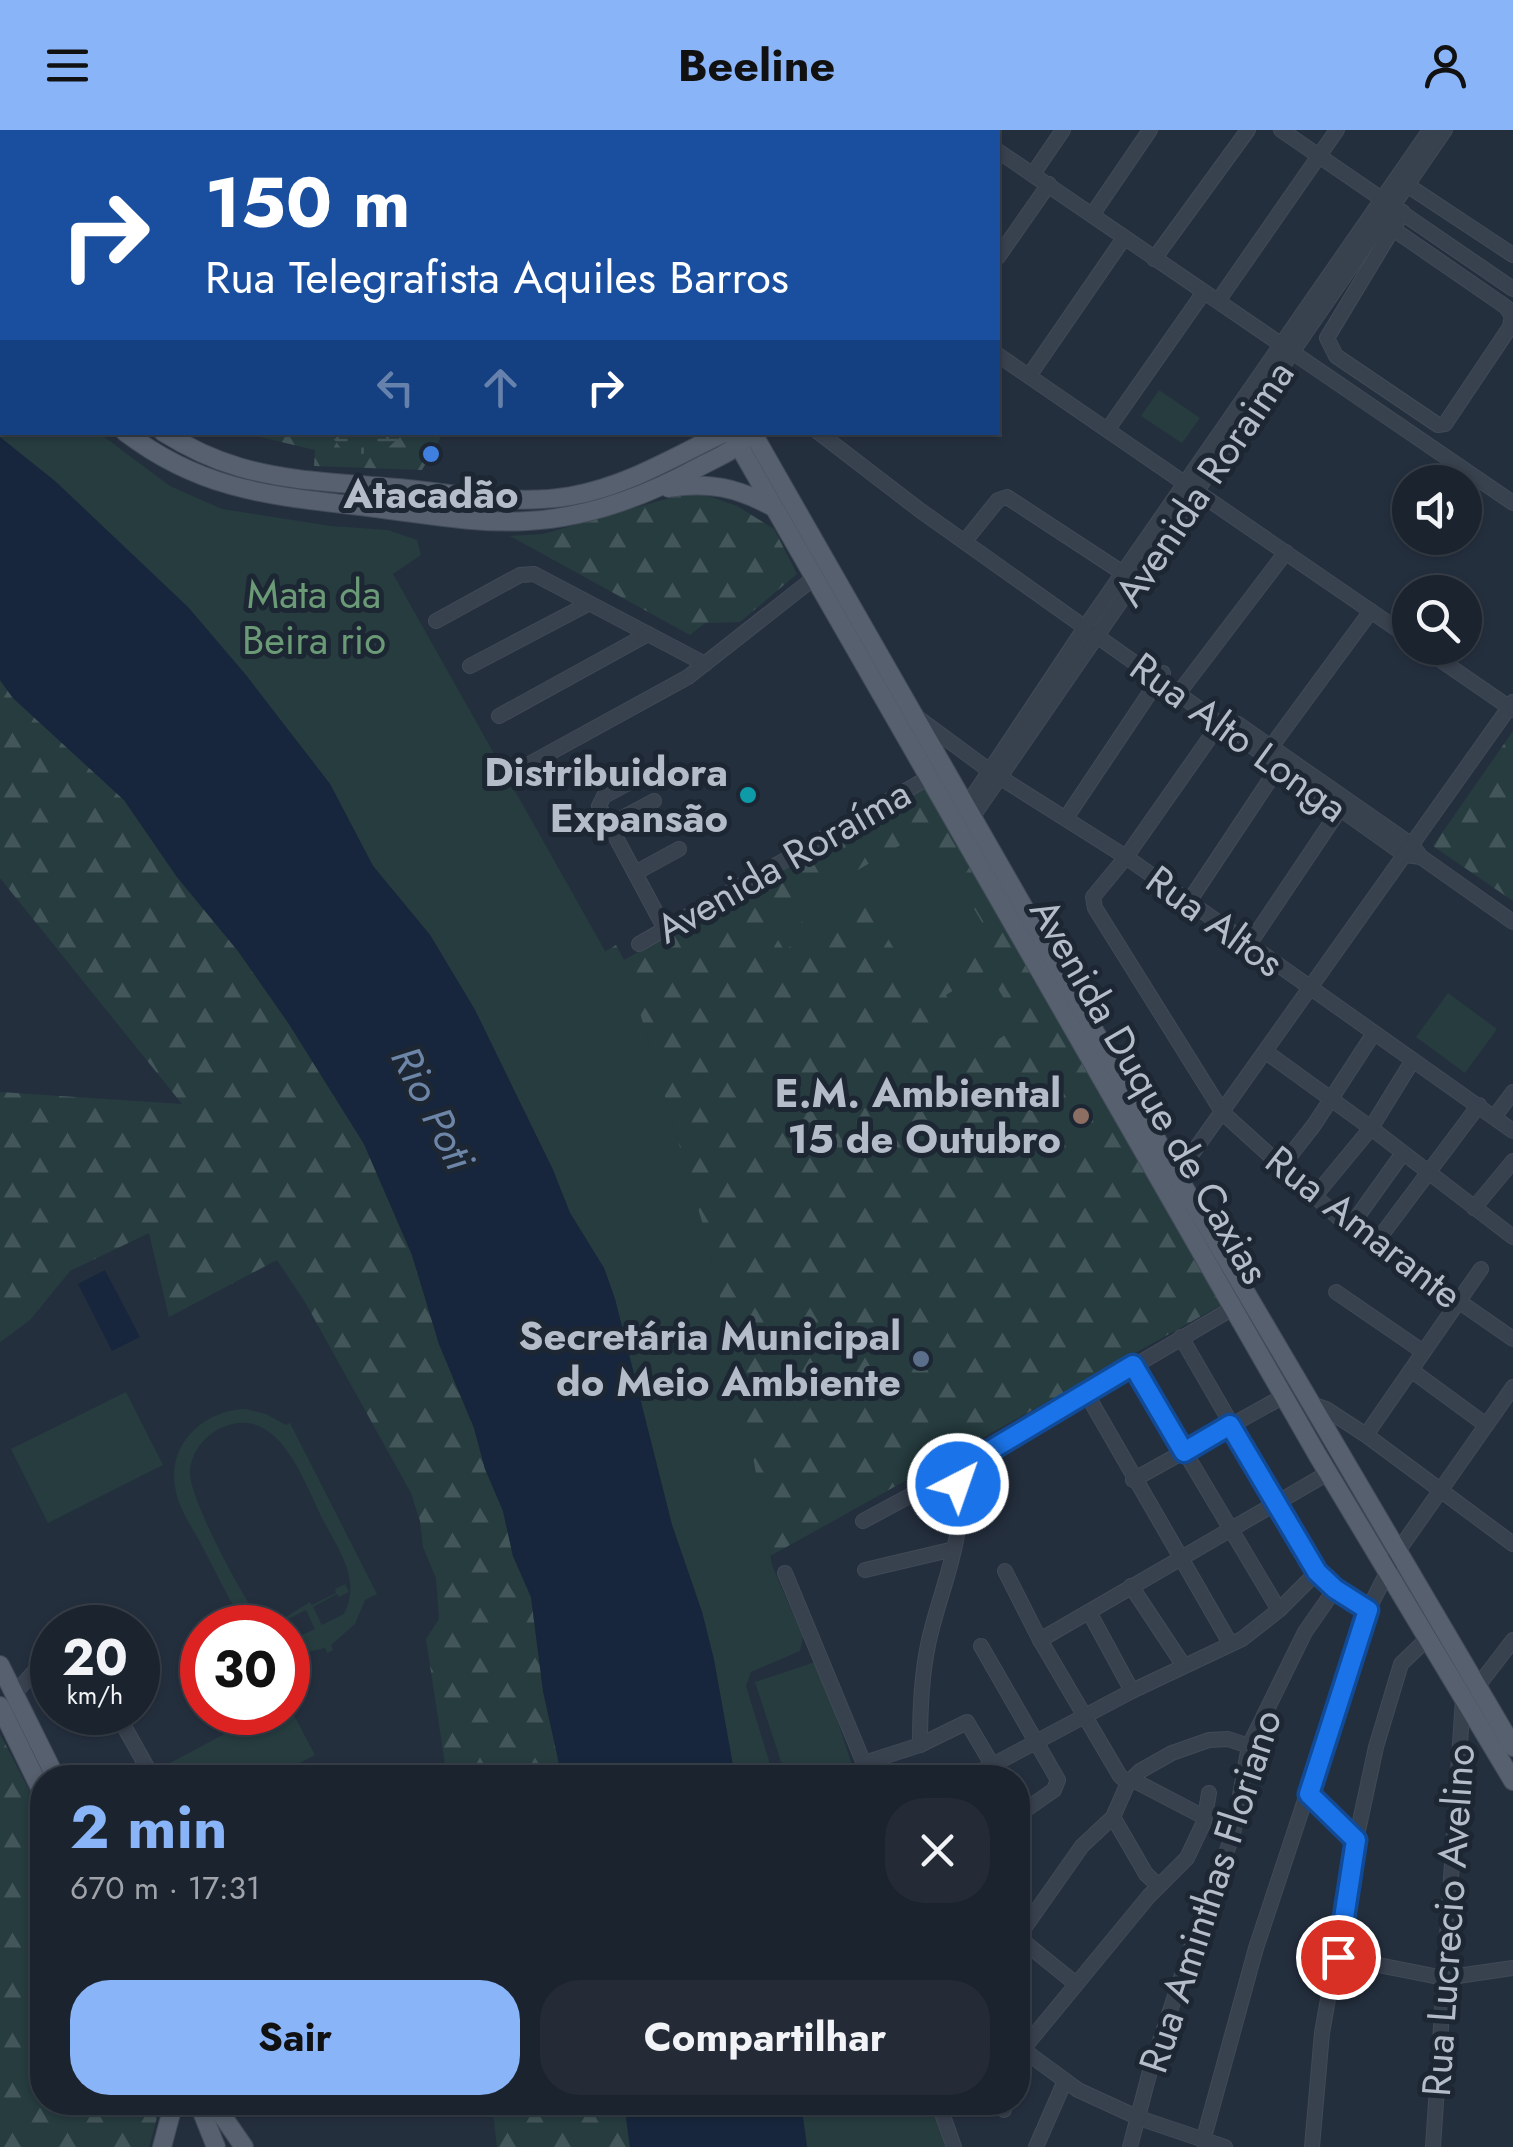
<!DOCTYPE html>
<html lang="pt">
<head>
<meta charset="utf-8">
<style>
  body { margin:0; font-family:Jost,sans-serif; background:#242b36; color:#f1f3f6; height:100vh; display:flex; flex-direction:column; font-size:38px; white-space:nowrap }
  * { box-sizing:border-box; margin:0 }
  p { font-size:32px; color:#a0a4aa }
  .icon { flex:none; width:55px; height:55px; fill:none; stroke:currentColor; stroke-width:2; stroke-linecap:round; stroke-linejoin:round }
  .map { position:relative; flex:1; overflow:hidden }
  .details { position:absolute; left:30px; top:1635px; width:1000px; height:350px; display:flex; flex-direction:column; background:#1b232e; border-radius:40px; box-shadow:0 2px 8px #0004,0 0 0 2px #39404a }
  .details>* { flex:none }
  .banner { position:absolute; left:0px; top:0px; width:1000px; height:305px; box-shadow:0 2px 8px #0004,0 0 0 2px #39404a; background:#1a4fa0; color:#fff; overflow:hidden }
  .buttons { position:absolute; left:1392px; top:335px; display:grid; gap:20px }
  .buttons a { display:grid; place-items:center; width:90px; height:90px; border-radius:50%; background:#1b232e; box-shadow:0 2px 8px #0004,0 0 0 2px #39404a; font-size:50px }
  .speed { position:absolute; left:30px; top:1475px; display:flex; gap:20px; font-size:50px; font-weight:700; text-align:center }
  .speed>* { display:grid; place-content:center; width:130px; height:130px; border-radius:50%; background:#1b232e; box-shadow:0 2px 8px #0004,0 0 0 2px #39404a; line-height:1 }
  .speed small { font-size:25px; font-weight:400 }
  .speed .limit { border:15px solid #d22; background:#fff; color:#111 }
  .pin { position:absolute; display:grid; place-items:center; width:85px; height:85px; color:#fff; margin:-42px; border:5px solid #fff; border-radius:50%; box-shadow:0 2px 10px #0007 }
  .me { position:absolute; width:110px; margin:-55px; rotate:41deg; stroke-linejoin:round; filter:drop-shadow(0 0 8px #0008) }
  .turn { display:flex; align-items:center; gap:35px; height:210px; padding:0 40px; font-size:45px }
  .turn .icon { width:130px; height:130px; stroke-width:2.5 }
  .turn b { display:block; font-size:70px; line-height:85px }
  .lanes { display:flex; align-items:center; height:95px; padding:0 40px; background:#0003; justify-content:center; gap:50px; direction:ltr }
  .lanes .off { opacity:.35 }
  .round { display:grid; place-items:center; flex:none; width:105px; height:105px; border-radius:40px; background:#242b36 }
  .overview { display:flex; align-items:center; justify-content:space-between; height:170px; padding:0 40px }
  h1 { font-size:60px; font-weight:700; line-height:75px; color:#8ab4f8 }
  .button { display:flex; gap:20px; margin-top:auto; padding:20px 40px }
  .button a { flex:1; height:115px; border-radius:40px; background:#8ab4f8; color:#111; font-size:40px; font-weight:700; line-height:115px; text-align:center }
  .button a+a { background:#242b36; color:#f1f3f6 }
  header { display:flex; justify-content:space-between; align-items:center; height:130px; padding:0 40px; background:#8ab4f8; color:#111; font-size:45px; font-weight:700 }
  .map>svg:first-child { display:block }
  .forest { fill:url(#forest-firs) }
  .wetland { fill:url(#wetland-marsh) }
  .green { fill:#263c3f }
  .water { fill:#17263c }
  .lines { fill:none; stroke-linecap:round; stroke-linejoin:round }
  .minor-casing { stroke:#414a57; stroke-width:16 }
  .major-casing { stroke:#414a57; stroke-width:20 }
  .minor { stroke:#38414e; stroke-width:14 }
  .major { stroke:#56606e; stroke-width:18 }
  .route-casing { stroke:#114b97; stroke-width:25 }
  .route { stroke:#1a73e8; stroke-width:18 }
  .shop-dot { fill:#3f7fe0; stroke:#1d2633; stroke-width:4 }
  .culture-dot { fill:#0f9aa8; stroke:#1d2633; stroke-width:4 }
  .education-dot { fill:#8d6e63; stroke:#1d2633; stroke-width:4 }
  .service-dot { fill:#5c6f8a; stroke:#1d2633; stroke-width:4 }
  .labels { text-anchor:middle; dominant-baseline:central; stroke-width:10; stroke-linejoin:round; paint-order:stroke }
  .street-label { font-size:40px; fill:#b4bcc9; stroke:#1d2633 }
  .poi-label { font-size:40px; font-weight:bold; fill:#b4bcc9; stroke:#1d2633; text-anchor:end }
  .park-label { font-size:40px; fill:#6b9a76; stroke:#1d2633 }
  .water-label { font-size:42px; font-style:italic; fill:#6d86a8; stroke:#1d2633 }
</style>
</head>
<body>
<header><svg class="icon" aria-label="menu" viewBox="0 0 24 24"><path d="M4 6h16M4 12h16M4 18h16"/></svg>Beeline<svg class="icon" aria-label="person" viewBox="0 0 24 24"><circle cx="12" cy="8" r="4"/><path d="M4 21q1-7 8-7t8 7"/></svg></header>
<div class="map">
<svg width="1513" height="2017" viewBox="0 0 1513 2017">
  <defs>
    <pattern id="forest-firs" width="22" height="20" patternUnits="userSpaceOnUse" patternTransform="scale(2.5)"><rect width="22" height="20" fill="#263c3f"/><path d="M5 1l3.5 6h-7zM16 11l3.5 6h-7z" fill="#435659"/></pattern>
    <pattern id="wetland-marsh" width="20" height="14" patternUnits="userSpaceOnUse" patternTransform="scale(2.5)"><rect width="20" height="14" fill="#263c3f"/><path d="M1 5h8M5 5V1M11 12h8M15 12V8" fill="none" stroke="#435659"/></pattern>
  </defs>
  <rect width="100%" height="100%" fill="#242f3e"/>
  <g class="forest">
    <path d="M244 303H443L422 340 314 336 315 320Z"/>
    <path d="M694 361 737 376 774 399 797 444 740 492 705 493 690 505 510 406 543 404Z"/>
    <path d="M0 550 13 568 124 670 177 747 238 821 289 894 364 1014 412 1125 439 1214 474 1298 485 1339 502 1377 513 1426 531 1467 544 1566 562 1647H447L426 1509 439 1489 436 1448 423 1417 420 1391 411 1363 305 1172 277 1130 169 1187 149 1103 70 1141 30 1190 0 1212V962L182 974 0 748Z"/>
    <path d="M1513 601V771L1433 716Z"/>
    <path d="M928 657 1223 1174 772 1425H733L511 880 616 815 624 830Z"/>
    <path d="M0 1604 42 1685V1972L161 1973 149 2017H0Z"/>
    <path d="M492 1973H624L630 2017H497Z"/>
  </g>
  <path class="wetland" d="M329 303H405L384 321 347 326Z"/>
  <g class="green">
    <path d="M0 228 2 302 99 303 170 356 222 379 331 396 388 400 417 410 421 425 393 444 640 883 703 1095 741 1258 772 1435 803 1507 800 1521 751 1542 746 1556 774 1647H735L714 1530 702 1482 672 1395 615 1169 604 1138 570 1083 553 1040 475 880 430 805 373 736 330 654 302 618 90 384 0 307Z"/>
    <path d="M1159 260 1200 288 1182 313 1141 286Z"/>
    <path d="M928 699 991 808 913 852 851 744Z"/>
    <path d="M836 742 857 779 835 792 814 755Z"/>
    <path d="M811 756 832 793 810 805 789 769Z"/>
    <path d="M785 771 807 807 784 820 763 784Z"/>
    <path d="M987 840 1020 896 979 921 946 865Z"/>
    <path d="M1448 863 1497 899 1465 943 1416 907Z"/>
    <path d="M126 1262 163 1335 48 1393 11 1319Z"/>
    <path d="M246 1279 266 1284 286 1295 290 1293 377 1464 365 1470 355 1494 331 1515 333 1520 327 1523 325 1518 304 1523 288 1522V1508L293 1509 315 1499 306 1480 282 1492 283 1495 271 1497 269 1492 279 1487 281 1490 310 1472 312 1475 336 1463 335 1459 345 1454 349 1462 339 1467 337 1464 313 1477 322 1495 344 1484C361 1450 340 1422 324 1392 304 1353 278 1269 219 1299 202 1308 191 1324 190 1342 188 1366 248 1480 266 1497L244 1495C228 1468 214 1439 200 1412 191 1396 180 1380 176 1362 165 1316 202 1280 246 1279Z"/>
    <path d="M818 1531 854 1641 835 1647H786L755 1552Z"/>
    <path d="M288 1574 315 1625 273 1647H178L170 1633 264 1583 288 1582Z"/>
    <path d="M801 1973H930L946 2017H807Z"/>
  </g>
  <g class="water">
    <path d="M0 307 55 351 188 477 246 545 330 654 373 736 430 805 475 880 553 1040 570 1083 604 1138 615 1169 672 1395 702 1482 714 1530 735 1647H562L543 1561 531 1467 513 1426 503 1381 485 1339 474 1298 439 1214 412 1125 364 1014 289 894 238 821 177 747 124 670 13 568 0 550Z"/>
    <path d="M105 1140 140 1207 112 1221 78 1154Z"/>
    <path d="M624 1973H801L807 2017H630Z"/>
  </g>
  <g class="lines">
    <defs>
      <g id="minor">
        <path d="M72 0 75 2"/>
        <path d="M254 0 258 2"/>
        <path d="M680 0 684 2"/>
        <path d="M967 0 971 2"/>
        <path d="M1281 0 1513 159"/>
        <path d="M348 2 350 0"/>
        <path d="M955 2 957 0"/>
        <path d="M998 21 1513 373"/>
        <path d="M1033 44 1063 0"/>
        <path d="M1407 55 1513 125"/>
        <path d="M0 82 2 84"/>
        <path d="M1092 85 1150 0"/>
        <path d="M1393 99 1506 177 1512 186 1510 197 1445 294 1438 295 1336 226 1327 208 1403 82"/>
        <path d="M998 127 1049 54"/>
        <path d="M1154 129 1248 0"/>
        <path d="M1218 171 1337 0"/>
        <path d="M998 225 1410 508"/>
        <path d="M1029 246 1124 108"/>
        <path d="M1108 299 1204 162"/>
        <path d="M818 302 921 381 1405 725 1421 727"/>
        <path d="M965 411 998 370 1007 367 1123 443"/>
        <path d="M436 491 520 445 534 444 705 534"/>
        <path d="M1423 518 1513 580"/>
        <path d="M470 536 588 474"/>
        <path d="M1184 556 1286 422"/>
        <path d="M499 586 648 504"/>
        <path d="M918 588 990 641 1126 727 1513 1001"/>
        <path d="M1220 593 1126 727 1093 767 1095 778 1223 983 1339 1088 1513 1209"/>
        <path d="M1238 594 1412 715 1421 727 1513 792"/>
        <path d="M1271 617 1371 481"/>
        <path d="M524 637 688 547 814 448"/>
        <path d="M641 646 604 666 599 676 665 799"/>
        <path d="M967 675 1086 496 1430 0"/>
        <path d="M1066 688 1163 543"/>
        <path d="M965 692 973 686 1445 0"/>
        <path d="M609 695 654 671"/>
        <path d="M635 743 679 719"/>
        <path d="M1188 773 1279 636"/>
        <path d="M639 814 928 648"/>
        <path d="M1248 816 1340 679"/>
        <path d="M1266 922 1371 998 1513 1107"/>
        <path d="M1495 986 1513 962"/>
        <path d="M1281 1037 1314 995 1374 903"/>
        <path d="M1172 1052 1513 572"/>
        <path d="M1314 1067 1371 998 1413 930"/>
        <path d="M1474 1078 1513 1031"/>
        <path d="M1350 1097 1403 1023"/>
        <path d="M1374 1115 1479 975"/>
        <path d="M1336 1162 1422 1221"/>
        <path d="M1181 1207 1317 1442 1335 1459 1368 1480"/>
        <path d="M1133 1235 1279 1480"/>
        <path d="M1411 1240 1486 1295"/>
        <path d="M1086 1263 1230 1513"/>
        <path d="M1312 1274 1326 1279 1366 1305 1513 1414"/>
        <path d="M1366 1305 1481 1139"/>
        <path d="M1133 1350 1284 1266"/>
        <path d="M863 1391 954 1342 1233 1178"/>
        <path d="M865 1440 954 1419"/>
        <path d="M1005 1441 1040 1510 1120 1646 1128 1653"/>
        <path d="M785 1443 870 1648"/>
        <path d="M1131 1456 1184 1536"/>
        <path d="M1089 1482 1132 1561"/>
        <path d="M1040 1510 1328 1343"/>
        <path d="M981 1516 1058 1650 1054 1660 1018 1685"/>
        <path d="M1477 1557 1513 1510"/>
        <path d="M14 1564 52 1522"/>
        <path d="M116 1582 153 1648"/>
        <path d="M920 1615C920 1581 921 1548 928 1515 939 1459 972 1400 954 1342"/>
        <path d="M864 1633 920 1615 967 1592 993 1636"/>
        <path d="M968 1648 1132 1561 1242 1509 1279 1480 1317 1442"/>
        <path d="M1131 1649 1204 1687"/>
        <path d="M1309 1665 1356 1710"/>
        <path d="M1113 1687 1146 1744 1159 1756"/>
        <path d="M1018 1807 1082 1716 1113 1687 1128 1653 1140 1641 1172 1623 1209 1610 1228 1609 1249 1616"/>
        <path d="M1018 1807 1076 1854"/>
        <path d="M1338 1827 1444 1848 1513 1838"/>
        <path d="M1018 1916 1078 1960 1139 1988 1225 2017"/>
        <path d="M1023 1919 1149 1766 1187 1728 1204 1692 1209 1663"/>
        <path d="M938 1972 954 2017"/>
        <path d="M1004 1980 1005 1972"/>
        <path d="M1203 2011 1256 1818 1368 1480 1398 1421 1513 1257"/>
        <path d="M1036 2017 1064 1953"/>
        <path d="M1130 2017 1150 1941 1191 1818 1233 1704 1249 1616 1305 1502 1335 1459"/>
        <path d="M1312 2017 1322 1903 1356 1710 1376 1617 1401 1534 1429 1507"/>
        <path d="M1433 2017 1463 1569"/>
      </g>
      <g id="major">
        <path d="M562 0 564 2"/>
        <path d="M584 0 585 2"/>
        <path d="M34 2 37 0"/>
        <path d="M58 2 62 0"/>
        <path d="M0 42 2 39"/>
        <path d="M0 65 2 61"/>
        <path d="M0 184 2 186"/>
        <path d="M0 209 2 211"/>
        <path d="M125 302C209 366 284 366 383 379 430 385 479 394 527 391 588 388 646 366 699 337 714 329 732 322 744 310"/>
        <path d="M163 302C187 317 211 329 239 337 289 352 345 353 397 358 454 363 514 376 571 366 628 356 675 326 726 302"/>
        <path d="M731 302 1318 1326 1513 1651"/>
        <path d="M752 302 1178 1047 1513 1617"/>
        <path d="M669 358C708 351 738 358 773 377"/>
        <path d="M0 1535 56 1648"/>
        <path d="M0 1576 42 1662"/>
        <path d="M198 1972 216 2017"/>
        <path d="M215 1975 244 2017"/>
        <path d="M162 2017 174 1972"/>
      </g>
    </defs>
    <use href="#minor" class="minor-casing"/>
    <use href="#major" class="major-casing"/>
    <use href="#minor" class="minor"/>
    <use href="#major" class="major"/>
  </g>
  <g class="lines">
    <defs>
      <path id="route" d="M958 1354 954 1342 1133 1235 1184 1322 1230 1295 1317 1442 1335 1459 1368 1480 1309 1664 1356 1710 1338 1827"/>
    </defs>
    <use href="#route" class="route-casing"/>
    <use href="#route" class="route"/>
  </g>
  <circle class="shop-dot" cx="431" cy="324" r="10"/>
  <circle class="culture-dot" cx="748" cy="665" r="10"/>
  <circle class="education-dot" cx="1081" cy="986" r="10"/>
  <circle class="service-dot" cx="921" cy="1229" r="10"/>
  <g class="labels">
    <g class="street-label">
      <text transform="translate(1204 353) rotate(-56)">Avenida Roraima</text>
      <text transform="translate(1239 607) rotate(36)">Rua Alto Longa</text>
      <text transform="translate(783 731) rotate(-30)">Avenida Roraíma</text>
      <text transform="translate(1215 791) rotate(36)">Rua Altos</text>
      <text transform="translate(1150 961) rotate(60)">Avenida Duque de Caxias</text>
      <text transform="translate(1364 1097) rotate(38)">Rua Amarante</text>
      <text transform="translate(1210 1761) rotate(-72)">Rua Aminthas Floriano</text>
      <text transform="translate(1448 1790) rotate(-86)">Rua Lucrecio Avelino</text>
    </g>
    <g class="poi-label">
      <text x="431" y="364" text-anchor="middle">Atacadão</text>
      <text x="728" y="642">Distribuidora<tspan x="728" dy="46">Expansão</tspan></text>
      <text x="1061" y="963">E.M. Ambiental<tspan x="1061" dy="46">15 de Outubro</tspan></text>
      <text x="901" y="1206">Secretária Municipal<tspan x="901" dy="46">do Meio Ambiente</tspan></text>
    </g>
    <g class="park-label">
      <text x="314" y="464">Mata da<tspan x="314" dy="46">Beira rio</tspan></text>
    </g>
    <g class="water-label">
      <text transform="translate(433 978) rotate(63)">Rio Poti</text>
    </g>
  </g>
</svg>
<div class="buttons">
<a><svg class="icon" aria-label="sound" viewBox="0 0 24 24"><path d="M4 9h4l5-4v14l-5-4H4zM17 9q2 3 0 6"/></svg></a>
<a><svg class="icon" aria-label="search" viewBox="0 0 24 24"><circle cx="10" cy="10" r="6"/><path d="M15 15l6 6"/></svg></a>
</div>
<div class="speed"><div>20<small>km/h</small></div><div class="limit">30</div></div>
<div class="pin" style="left:1338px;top:1827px;background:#d93025"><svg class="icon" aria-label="arrive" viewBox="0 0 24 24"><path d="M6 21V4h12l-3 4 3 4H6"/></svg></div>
<svg class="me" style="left:958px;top:1354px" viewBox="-20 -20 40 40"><circle r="17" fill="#1a73e8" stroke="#fff" stroke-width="3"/><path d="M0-11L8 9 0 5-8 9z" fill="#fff"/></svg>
<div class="banner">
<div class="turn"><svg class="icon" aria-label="right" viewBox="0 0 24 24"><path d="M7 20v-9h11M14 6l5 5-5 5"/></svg><div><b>150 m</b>Rua Telegrafista Aquiles Barros</div></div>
<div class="lanes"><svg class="icon off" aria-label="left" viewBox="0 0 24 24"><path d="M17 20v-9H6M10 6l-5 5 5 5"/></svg><svg class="icon off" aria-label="ahead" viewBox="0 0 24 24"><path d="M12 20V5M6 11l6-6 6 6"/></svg><svg class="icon" aria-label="right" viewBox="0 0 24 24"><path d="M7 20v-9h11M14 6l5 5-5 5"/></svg></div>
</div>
<section class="details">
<div class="overview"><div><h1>2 min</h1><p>670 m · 17:31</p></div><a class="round"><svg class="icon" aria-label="close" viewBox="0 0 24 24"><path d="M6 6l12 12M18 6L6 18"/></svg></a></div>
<div class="button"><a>Sair</a><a>Compartilhar</a></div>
</section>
</div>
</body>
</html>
